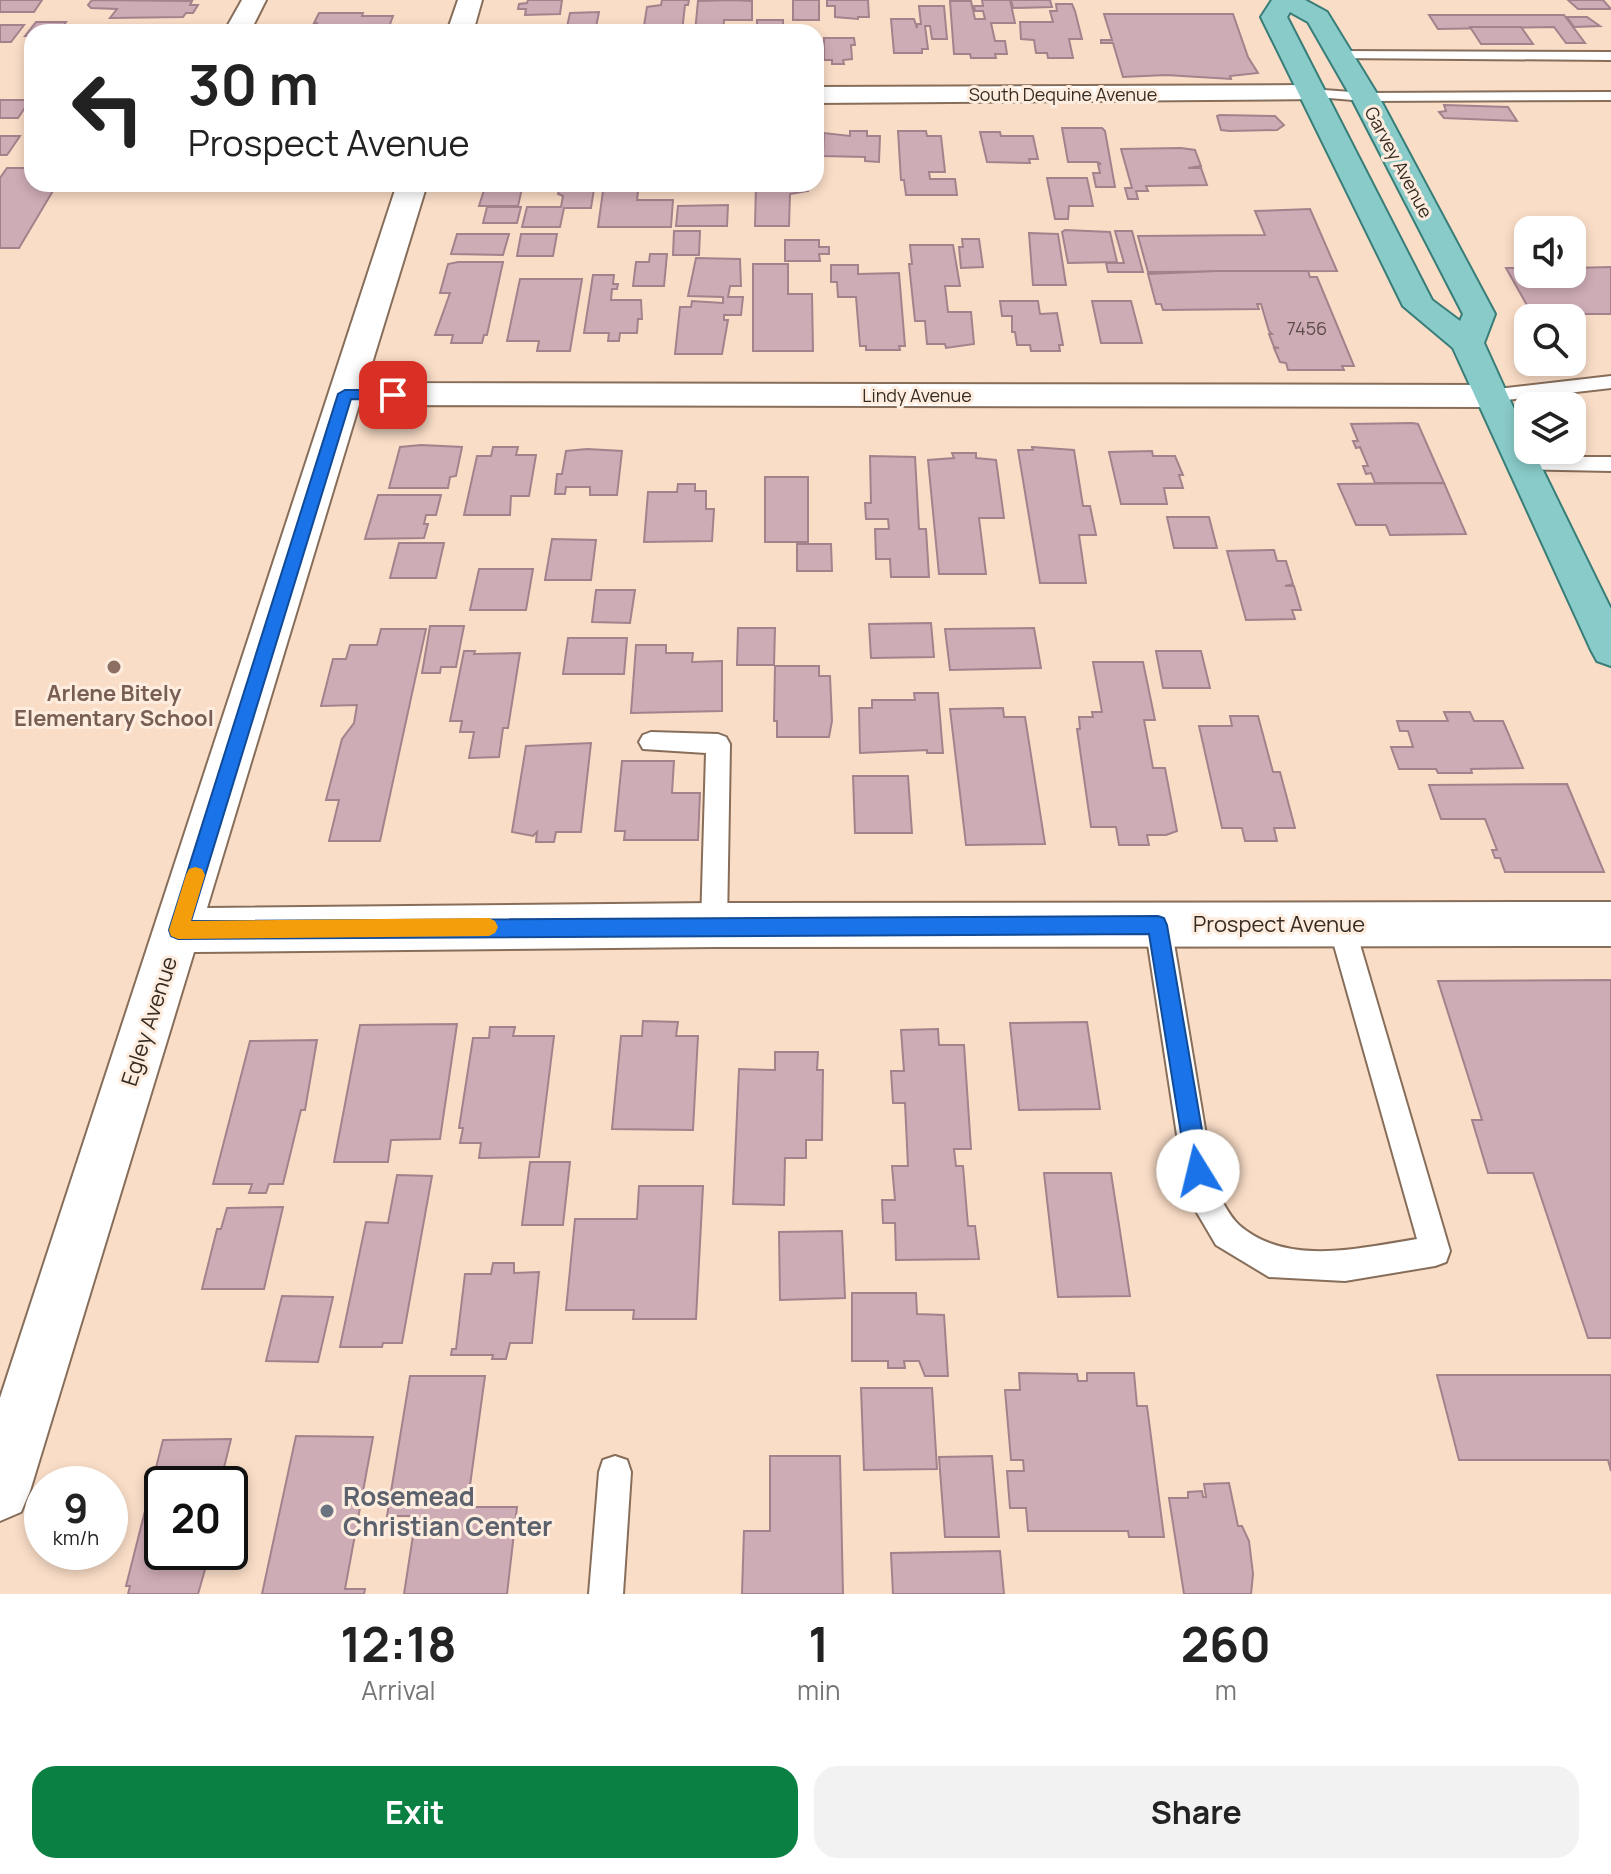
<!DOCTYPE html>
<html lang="en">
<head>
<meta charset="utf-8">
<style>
  body { margin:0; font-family:Manrope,sans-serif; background:#f2f2f2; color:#222; height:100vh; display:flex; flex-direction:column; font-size:30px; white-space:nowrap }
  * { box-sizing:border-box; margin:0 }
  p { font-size:26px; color:#767676 }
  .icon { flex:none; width:44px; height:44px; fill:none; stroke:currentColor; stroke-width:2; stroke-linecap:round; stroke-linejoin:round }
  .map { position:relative; height:1594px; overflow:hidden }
  .sheet { display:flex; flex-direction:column; background:#fff; flex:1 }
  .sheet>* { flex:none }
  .hud { position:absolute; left:24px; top:24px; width:800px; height:168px; border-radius:24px; box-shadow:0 4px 12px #0003; background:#fff; color:#222; overflow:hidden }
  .buttons { position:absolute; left:1514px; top:216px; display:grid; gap:16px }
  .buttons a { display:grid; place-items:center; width:72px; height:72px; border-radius:16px; background:#fff; box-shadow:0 4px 12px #0003; font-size:40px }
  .speed { position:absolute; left:24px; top:1466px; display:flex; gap:16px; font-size:40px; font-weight:700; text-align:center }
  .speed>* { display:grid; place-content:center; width:104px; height:104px; border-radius:50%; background:#fff; box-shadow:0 4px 12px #0003; line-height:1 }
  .speed small { font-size:20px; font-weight:400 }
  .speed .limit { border:4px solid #111; border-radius:12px; background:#fff; color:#111 }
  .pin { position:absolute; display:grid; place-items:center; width:68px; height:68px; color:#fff; margin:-34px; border-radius:16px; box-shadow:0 4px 12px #0006 }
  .me { position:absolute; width:88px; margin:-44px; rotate:351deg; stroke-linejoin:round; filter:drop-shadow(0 0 6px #0008) }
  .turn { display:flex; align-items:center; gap:28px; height:168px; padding:0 32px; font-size:36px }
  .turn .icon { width:104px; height:104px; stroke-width:2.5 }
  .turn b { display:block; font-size:56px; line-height:68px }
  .eta { display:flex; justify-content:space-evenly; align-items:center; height:136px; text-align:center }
  .eta b { font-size:48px; font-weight:700; line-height:56px }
  .action { display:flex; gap:16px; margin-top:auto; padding:16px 32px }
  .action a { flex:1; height:92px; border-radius:24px; background:#0b8043; color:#fff; font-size:32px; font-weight:700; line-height:92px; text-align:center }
  .action a+a { background:#f2f2f2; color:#222 }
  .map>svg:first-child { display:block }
  .building { fill:#ceacb6; stroke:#a3828c; stroke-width:2 }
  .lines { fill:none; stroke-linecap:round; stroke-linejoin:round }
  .lane-casing { stroke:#876e5a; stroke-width:4 }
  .street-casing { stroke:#876e5a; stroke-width:4 }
  .primary-casing { stroke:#397d78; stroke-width:4 }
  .lane { fill:#fff; fill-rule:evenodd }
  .street { fill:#fff; fill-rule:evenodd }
  .primary { fill:#89cbc9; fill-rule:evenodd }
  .route { fill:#1a73e8; stroke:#114b97; stroke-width:2 }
  .slow { fill:#f59e0b }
  .education-dot { fill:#8d6e63; stroke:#feeddf; stroke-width:3 }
  .worship-dot { fill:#6b7280; stroke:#feeddf; stroke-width:3 }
  .labels { text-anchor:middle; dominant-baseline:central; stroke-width:6; stroke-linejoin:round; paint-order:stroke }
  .far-street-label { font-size:18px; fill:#362c23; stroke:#feeddf }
  .number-label { font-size:18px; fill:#5c4c48 }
  .education-label { font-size:22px; font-weight:bold; fill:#785e54; stroke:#feeddf }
  .street-label { font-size:22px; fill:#362c23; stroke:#feeddf }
  .near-worship-label { font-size:26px; font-weight:bold; fill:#5b616d; stroke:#feeddf; text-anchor:start }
</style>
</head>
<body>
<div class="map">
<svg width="1611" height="1594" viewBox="0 0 1611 1594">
  <rect width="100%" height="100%" fill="#f9ddc7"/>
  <g class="building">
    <path d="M0 0H42L34 12H0Z"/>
    <path d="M92 0 192 1 190 5H198L193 13H186L183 17 110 18 117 9 91 8 88 5Z"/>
    <path d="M528 0H562L560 14 525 15 526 9H518L519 4 527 3Z"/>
    <path d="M662 0H689L688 5H685L682 32H643L647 7 661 5Z"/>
    <path d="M731 0 752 1V20H724L723 32H695L698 1Z"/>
    <rect x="793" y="0" width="26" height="20"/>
    <path d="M827 0H868L869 17H858V19L835 17V6H827Z"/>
    <path d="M982 0H1010L1015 23H991L995 41H1005L1007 54H995L996 58H971L970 54H954L950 1H971L975 19H985L983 11H975L974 6H983Z"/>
    <path d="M1011 0H1050L1052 7 1013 8Z"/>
    <path d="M1568 0H1603L1611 9H1578Z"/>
    <path d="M1056 4H1072L1075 11 1082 39H1069L1073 58H1048L1047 53H1036L1034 40 1021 39 1020 22H1053L1050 11H1057Z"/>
    <path d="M919 6H944L947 39H932L930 26H925L928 49H922V53H894L891 19H914L917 28V24H921Z"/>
    <path d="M599 12 596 27H567L570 13Z"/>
    <path d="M319 13H363L362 16H393L387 32H320L322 28H315L317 23H314Z"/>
    <path d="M1104 14H1233L1248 57 1258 73 1230 76 1231 79 1166 75 1123 77 1113 43H1101V40H1112Z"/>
    <path d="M1429 15H1564L1585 43H1566L1554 27 1438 29Z"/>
    <path d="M1567 17H1587L1600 26 1574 27Z"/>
    <rect x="757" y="20" width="26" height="12"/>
    <path d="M36 22H66L59 32H32V36H25Z"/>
    <path d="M0 25H24L11 42H0Z"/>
    <path d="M179 25 177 30H184L182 32H86L91 26Z"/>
    <path d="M1470 27H1521L1533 44H1481Z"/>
    <path d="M824 38H854L855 45H851L852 59 843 60 844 64H832V60H824Z"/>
    <path d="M0 100H30L18 118H0Z"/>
    <path d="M1444 105 1508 107 1517 121 1444 118 1439 112 1446 111Z"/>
    <path d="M1220 115 1275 116 1284 125 1277 130 1230 131 1221 130 1217 116Z"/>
    <path d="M1062 128H1102L1105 131 1115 187H1096L1093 173H1100L1098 164H1101L1097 162H1068Z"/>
    <path d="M850 131H867V136H880L879 162 865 161V157L823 156 824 133 850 136Z"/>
    <path d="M898 131H926L927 136H941L945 172H929L930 179H955L957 195H906L904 180H901Z"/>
    <path d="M980 132H1000L1001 136H1033L1038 159H1029L1030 163 987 162Z"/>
    <path d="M0 136H20L7 155H0Z"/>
    <path d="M1181 148 1195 150 1201 166 1188 168H1201L1207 185 1146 186 1148 191H1136L1138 199H1128L1125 188H1132L1121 149Z"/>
    <path d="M7 168H32V184H57L19 248H0V178Z"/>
    <path d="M1047 178H1087L1093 206H1069L1068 219H1055Z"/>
    <path d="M475 184H523L518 206H479L484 190H474Z"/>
    <path d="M548 184H591L590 189H594L591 208H564L560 227H522L527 207H561L563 196 558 194 559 191H549Z"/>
    <path d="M604 184H639L637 200H673L671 227H598Z"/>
    <path d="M701 184H745L744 190 701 191Z"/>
    <path d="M756 184H808V191L790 194 789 226H755Z"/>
    <path d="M728 205 727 226H676L678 206Z"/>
    <path d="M487 207H521L517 223H483Z"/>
    <path d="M1310 209 1337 271 1148 272 1138 236 1265 235 1255 211Z"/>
    <path d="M1065 230 1110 232 1117 262 1068 263 1062 232Z"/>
    <path d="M674 231H700L699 255H673Z"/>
    <path d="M1115 231H1132L1143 272H1108L1106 263H1124Z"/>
    <path d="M1029 233 1058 234 1066 285H1033Z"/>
    <path d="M457 234H509L503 255 451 254Z"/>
    <path d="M521 234H557L553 256H517Z"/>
    <path d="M962 239H979L983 267 961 268 959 247H963Z"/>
    <path d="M785 240H819V247H829V254H819L820 261H785Z"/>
    <path d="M910 245H953L960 286H945L948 312H971L974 344 946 348 945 344H927L925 321H915L909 264H912Z"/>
    <path d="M650 254H667L664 286H633L636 262H649Z"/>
    <path d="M696 258 740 259 741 286H730L728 297H743L741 315H724V320H728L722 354H675L680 307H691L692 301 723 303V297L688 296Z"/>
    <path d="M458 262H503L487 335H484L482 343H451L453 335H435L450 293H440L448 264Z"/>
    <path d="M753 264H788V294H812L813 351H753Z"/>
    <path d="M831 265H858V274L899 273 905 346H899L900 350H866V346H860L856 297H838L837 282H831Z"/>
    <path d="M1611 267V314H1532L1506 268H1528V274H1572V268Z"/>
    <path d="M1217 271H1308L1310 277H1317L1354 366H1342L1344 370H1288L1286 363 1280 362 1274 348H1279L1274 347 1269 334H1272L1269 331 1261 304H1257L1259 309 1163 310 1161 304H1156L1148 274Z"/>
    <path d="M593 275H614L613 284H618L617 289H612L611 300H641L642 319H638L637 333H620L619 341H608L609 333H584Z"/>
    <path d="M520 279H582L570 351H537L539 341H507Z"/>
    <path d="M1000 301H1038L1040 314 1057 313 1063 345H1059L1060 351H1031L1030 345H1017L1015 332H1012V316H1002Z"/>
    <path d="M1092 301H1131L1142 343H1101Z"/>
    <path d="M1412 423 1418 424 1444 483H1375L1371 473 1366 474 1363 466H1368L1360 447 1356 448 1353 441H1358L1351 424Z"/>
    <path d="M421 445 462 447 456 476 450 477 448 488H389L400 447Z"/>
    <path d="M493 447H518L516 455H536L529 496H511L510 515H464L477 456H491Z"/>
    <path d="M1032 447 1074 450 1083 506H1090L1096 535H1079L1086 583H1040L1018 450H1033Z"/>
    <path d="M587 449 622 451 617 495H590V487H566L565 494H555L557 474H562L566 451Z"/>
    <path d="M1152 451 1153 456H1175L1183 475H1179L1183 488H1164L1167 504H1121L1109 452Z"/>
    <path d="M952 453H976V458L996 460 1004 518H979L986 574H939L928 460 954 458Z"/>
    <path d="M870 456 915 457 919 529H926L929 577H891L890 559H876L875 529H889L888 519H866L865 503H871Z"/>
    <rect x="765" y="477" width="43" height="65"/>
    <path d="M1444 483 1466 534 1390 535 1386 525H1356L1338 484Z"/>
    <path d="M678 484H695V491H706V509H714L712 541 644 542 648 492H677Z"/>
    <path d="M378 495H441L436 515H426L424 524H428L424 538 365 539Z"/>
    <path d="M1167 517H1209L1217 548H1174Z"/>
    <path d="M552 539 596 540 591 580H545Z"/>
    <path d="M399 543H444L436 578H390Z"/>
    <path d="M797 544H831L832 571H797Z"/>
    <path d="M1274 550 1277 561H1286L1293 584 1285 586H1294L1301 610H1292L1295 619 1246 620 1227 551Z"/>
    <path d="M479 569H533L526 610H470Z"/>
    <path d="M596 590H635L630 623 592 622Z"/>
    <path d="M931 623 934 657 871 658 869 624Z"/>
    <path d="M430 626H464L456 667H441L440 673H422Z"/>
    <path d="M738 628H775L774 665H737Z"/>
    <path d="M1034 628 1041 668 950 670 945 629Z"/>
    <path d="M381 629H426L380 841H329L339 800H326L342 739 354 723 357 705 321 706 333 659H346L350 645H377Z"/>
    <path d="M568 638H627L624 674H563Z"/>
    <path d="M636 645H666V653H693L692 662 722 661V711L631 713Z"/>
    <path d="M464 651H475L474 654 520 653 508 728H503L499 757 469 758 474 732H460L462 721H450Z"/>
    <path d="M1156 651H1201L1210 688H1163Z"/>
    <path d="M1093 662H1143L1155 720H1144L1153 768H1165L1177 831 1166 835H1147L1149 845H1119L1116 827H1091L1077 729H1080L1079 717H1093L1092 712H1102Z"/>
    <path d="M775 666H819V676H830L832 721 829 737H777V721H774Z"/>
    <path d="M914 693H938L943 753H927V750L860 753 859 708H872V700H915Z"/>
    <path d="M1003 708 1004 717H1025L1045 844 966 845 950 709Z"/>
    <path d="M1444 712H1470L1474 721H1503L1523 768 1471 769 1472 773H1438L1436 769H1399L1391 747H1413L1408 731H1400L1397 721H1448Z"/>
    <path d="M1230 716H1258L1273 772H1280L1295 828H1274L1277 841H1245L1242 828H1222L1199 726H1232Z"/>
    <path d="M591 743 581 832H556L554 842H536L537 832 533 836 512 832 526 746Z"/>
    <path d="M622 761H674L672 793H700L698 840H624L625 831H615Z"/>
    <path d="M853 776H908L912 833H855Z"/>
    <path d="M1567 784 1604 872H1505L1500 858H1495L1492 850H1497L1485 819H1441L1429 785Z"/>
    <path d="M1611 980V1338H1588L1533 1173H1488L1472 1120H1482L1438 981Z"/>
    <path d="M643 1021 678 1022 676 1036H698L693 1130 612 1129 621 1036H642Z"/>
    <path d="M1087 1022 1100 1109 1019 1110 1010 1023Z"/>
    <path d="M457 1024 440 1139 391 1140 388 1162H334L360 1025Z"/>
    <path d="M490 1027H515L513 1036H554L539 1157 479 1158 481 1143H460L463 1128H459L473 1038H489Z"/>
    <path d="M938 1029 939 1045H964L971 1149H954L956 1166H963L968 1226H975L979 1259 896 1260 895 1223H883L882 1200H895L892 1166H908L905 1103H893L891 1071H904L901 1030Z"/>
    <path d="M317 1040 305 1110H301L283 1184H269L266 1193H249L252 1184H213L250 1041Z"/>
    <path d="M775 1052H818L817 1070H823L822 1140H806V1158H785L784 1205 733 1204 739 1069 775 1070Z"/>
    <path d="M530 1162H570L563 1225H522Z"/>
    <path d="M1044 1173H1111L1130 1296 1058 1297Z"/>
    <path d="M397 1175 432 1176 402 1343H383L382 1347H340L366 1222 388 1223Z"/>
    <path d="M639 1186H703L696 1319H633L634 1310H566L575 1219H637Z"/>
    <path d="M283 1207 264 1289H202L217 1229H221L227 1208Z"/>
    <path d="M842 1231 845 1298 780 1300 779 1232Z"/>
    <path d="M493 1263H514V1273L539 1272 532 1343H510L506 1359H492L493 1355H451L452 1349H456L465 1274H491Z"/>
    <path d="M852 1293H916L917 1314 944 1315 948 1376H925L919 1361H904L905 1368H888V1361H852Z"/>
    <path d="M282 1296 333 1297 318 1362 266 1361Z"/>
    <path d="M1019 1373 1077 1374 1078 1381H1087V1373H1134L1137 1406H1147L1164 1537H1129L1128 1531H1028L1026 1508H1010L1007 1471H1024L1023 1460H1011L1005 1390H1020Z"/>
    <path d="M1437 1375H1611V1471L1608 1460H1459Z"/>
    <path d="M410 1376H485L467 1507H517L507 1594H404L416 1516H387Z"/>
    <path d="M861 1388H932L937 1469 864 1470Z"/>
    <path d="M296 1436 373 1437 345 1589H365L364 1594H262Z"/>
    <path d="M231 1439 220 1484H162V1552H210L198 1594H128L130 1586H126L163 1440Z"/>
    <path d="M770 1456H840L843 1594H742L744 1531H770Z"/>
    <path d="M992 1456 999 1537H945L939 1457Z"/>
    <path d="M1229 1483 1238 1526H1242L1249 1541 1253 1574 1251 1594H1184L1169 1498H1188V1492L1202 1491 1203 1497H1206L1204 1484Z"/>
    <path d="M1000 1551 1004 1594H893L891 1553Z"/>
  </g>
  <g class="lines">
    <defs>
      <g id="lane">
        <path d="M1340 51 1611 52V60L1335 58V52Z"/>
        <path d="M1310 89 1365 93 1611 92V100L1365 101 1305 96 1303 93Z"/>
        <path d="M1611 376V388L1489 402 1480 396 1489 390Z"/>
        <path d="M1524 457H1611V471L1517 469 1514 464 1517 459Z"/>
        <path d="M651 732 718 734 726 737 730 744 727 925 723 933 714 937 705 933 701 925 706 753 643 749 639 742 643 735Z"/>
        <path d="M1341 912 1350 916 1354 924 1450 1251 1446 1262 1435 1266 1345 1281 1269 1277 1216 1245 1186 1194 1145 925 1149 917 1158 913 1167 917 1171 925 1215 1189C1222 1200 1229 1216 1239 1225 1287 1267 1360 1248 1417 1239L1328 924 1332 916Z"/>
        <path d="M615 1456 627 1460 631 1472 623 1594H589L599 1472 603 1460Z"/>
      </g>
      <g id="street">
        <path d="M242 0H266L250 32H224Z"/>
        <path d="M458 0H482L473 32H447Z"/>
        <path d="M1310 85 1320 87 1324 93 1320 99 816 103V87Z"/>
        <path d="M397 184H427L366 383 1489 385 1501 388 1506 396 1501 404 1489 407 359 405 207 908 714 903 1611 902V946L714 947 194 952 30 1491 21 1512 0 1521V1398Z"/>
      </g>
      <path id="primary" d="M1272 0H1305L1327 12 1379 97 1495 314 1484 343 1528 440V450H1533L1611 609V666L1597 661 1591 650 1453 348 1403 306 1261 17ZM1290 12 1308 22 1351 97 1463 314 1460 321 1432 300 1287 17Z"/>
    </defs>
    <use href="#lane" class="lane-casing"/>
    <use href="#street" class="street-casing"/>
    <use href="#primary" class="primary-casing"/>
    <use href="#lane" class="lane"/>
    <use href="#street" class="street"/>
    <use href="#primary" class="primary"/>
  </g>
  <path class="route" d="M345 390H393L400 395 393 400 351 399 191 921 1158 916 1164 918 1167 925 1209 1171 1205 1179 1198 1182 1190 1179 1187 1171 1149 934 178 939 171 936 169 930 338 394Z"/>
  <path class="slow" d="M195 867 202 869 205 875 191 921 489 918 495 921 498 927 495 933 489 936 178 939 171 936 169 930 186 875 189 869Z"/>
  <circle class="education-dot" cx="114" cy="667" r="8"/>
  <circle class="worship-dot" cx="327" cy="1511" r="8"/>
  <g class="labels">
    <g class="far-street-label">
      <text x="1063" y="94">South Dequine Avenue</text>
      <text transform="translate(1399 162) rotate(62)">Garvey Avenue</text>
      <text x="917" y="395">Lindy Avenue</text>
    </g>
    <g class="number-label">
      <text x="1307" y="328">7456</text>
    </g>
    <g class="education-label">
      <text x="114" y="693">Arlene Bitely<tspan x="114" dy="25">Elementary School</tspan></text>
    </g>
    <g class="street-label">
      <text x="1279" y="924">Prospect Avenue</text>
      <text transform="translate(149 1021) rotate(-72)">Egley Avenue</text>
    </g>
    <g class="near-worship-label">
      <text x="343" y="1496">Rosemead<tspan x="343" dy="30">Christian Center</tspan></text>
    </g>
  </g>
</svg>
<div class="buttons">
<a><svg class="icon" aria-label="sound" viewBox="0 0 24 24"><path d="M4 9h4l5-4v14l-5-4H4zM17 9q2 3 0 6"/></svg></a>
<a><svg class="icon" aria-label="search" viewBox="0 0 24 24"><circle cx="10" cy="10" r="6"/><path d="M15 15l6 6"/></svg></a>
<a><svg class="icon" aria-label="layers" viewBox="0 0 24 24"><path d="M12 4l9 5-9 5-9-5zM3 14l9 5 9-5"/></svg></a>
</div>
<div class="speed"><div>9<small>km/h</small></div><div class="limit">20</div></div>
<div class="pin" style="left:393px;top:395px;background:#d93025"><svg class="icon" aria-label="arrive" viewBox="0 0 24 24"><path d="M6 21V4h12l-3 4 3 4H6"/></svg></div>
<svg class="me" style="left:1198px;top:1171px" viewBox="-20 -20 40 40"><circle r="19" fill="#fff"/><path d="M0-13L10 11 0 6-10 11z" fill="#1a73e8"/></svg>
<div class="hud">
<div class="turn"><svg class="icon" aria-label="left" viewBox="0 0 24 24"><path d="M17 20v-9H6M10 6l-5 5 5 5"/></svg><div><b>30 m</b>Prospect Avenue</div></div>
</div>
</div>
<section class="sheet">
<div class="eta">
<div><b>12:18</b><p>Arrival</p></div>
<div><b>1</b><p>min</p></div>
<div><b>260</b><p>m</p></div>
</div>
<div class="action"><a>Exit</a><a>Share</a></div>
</section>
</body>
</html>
